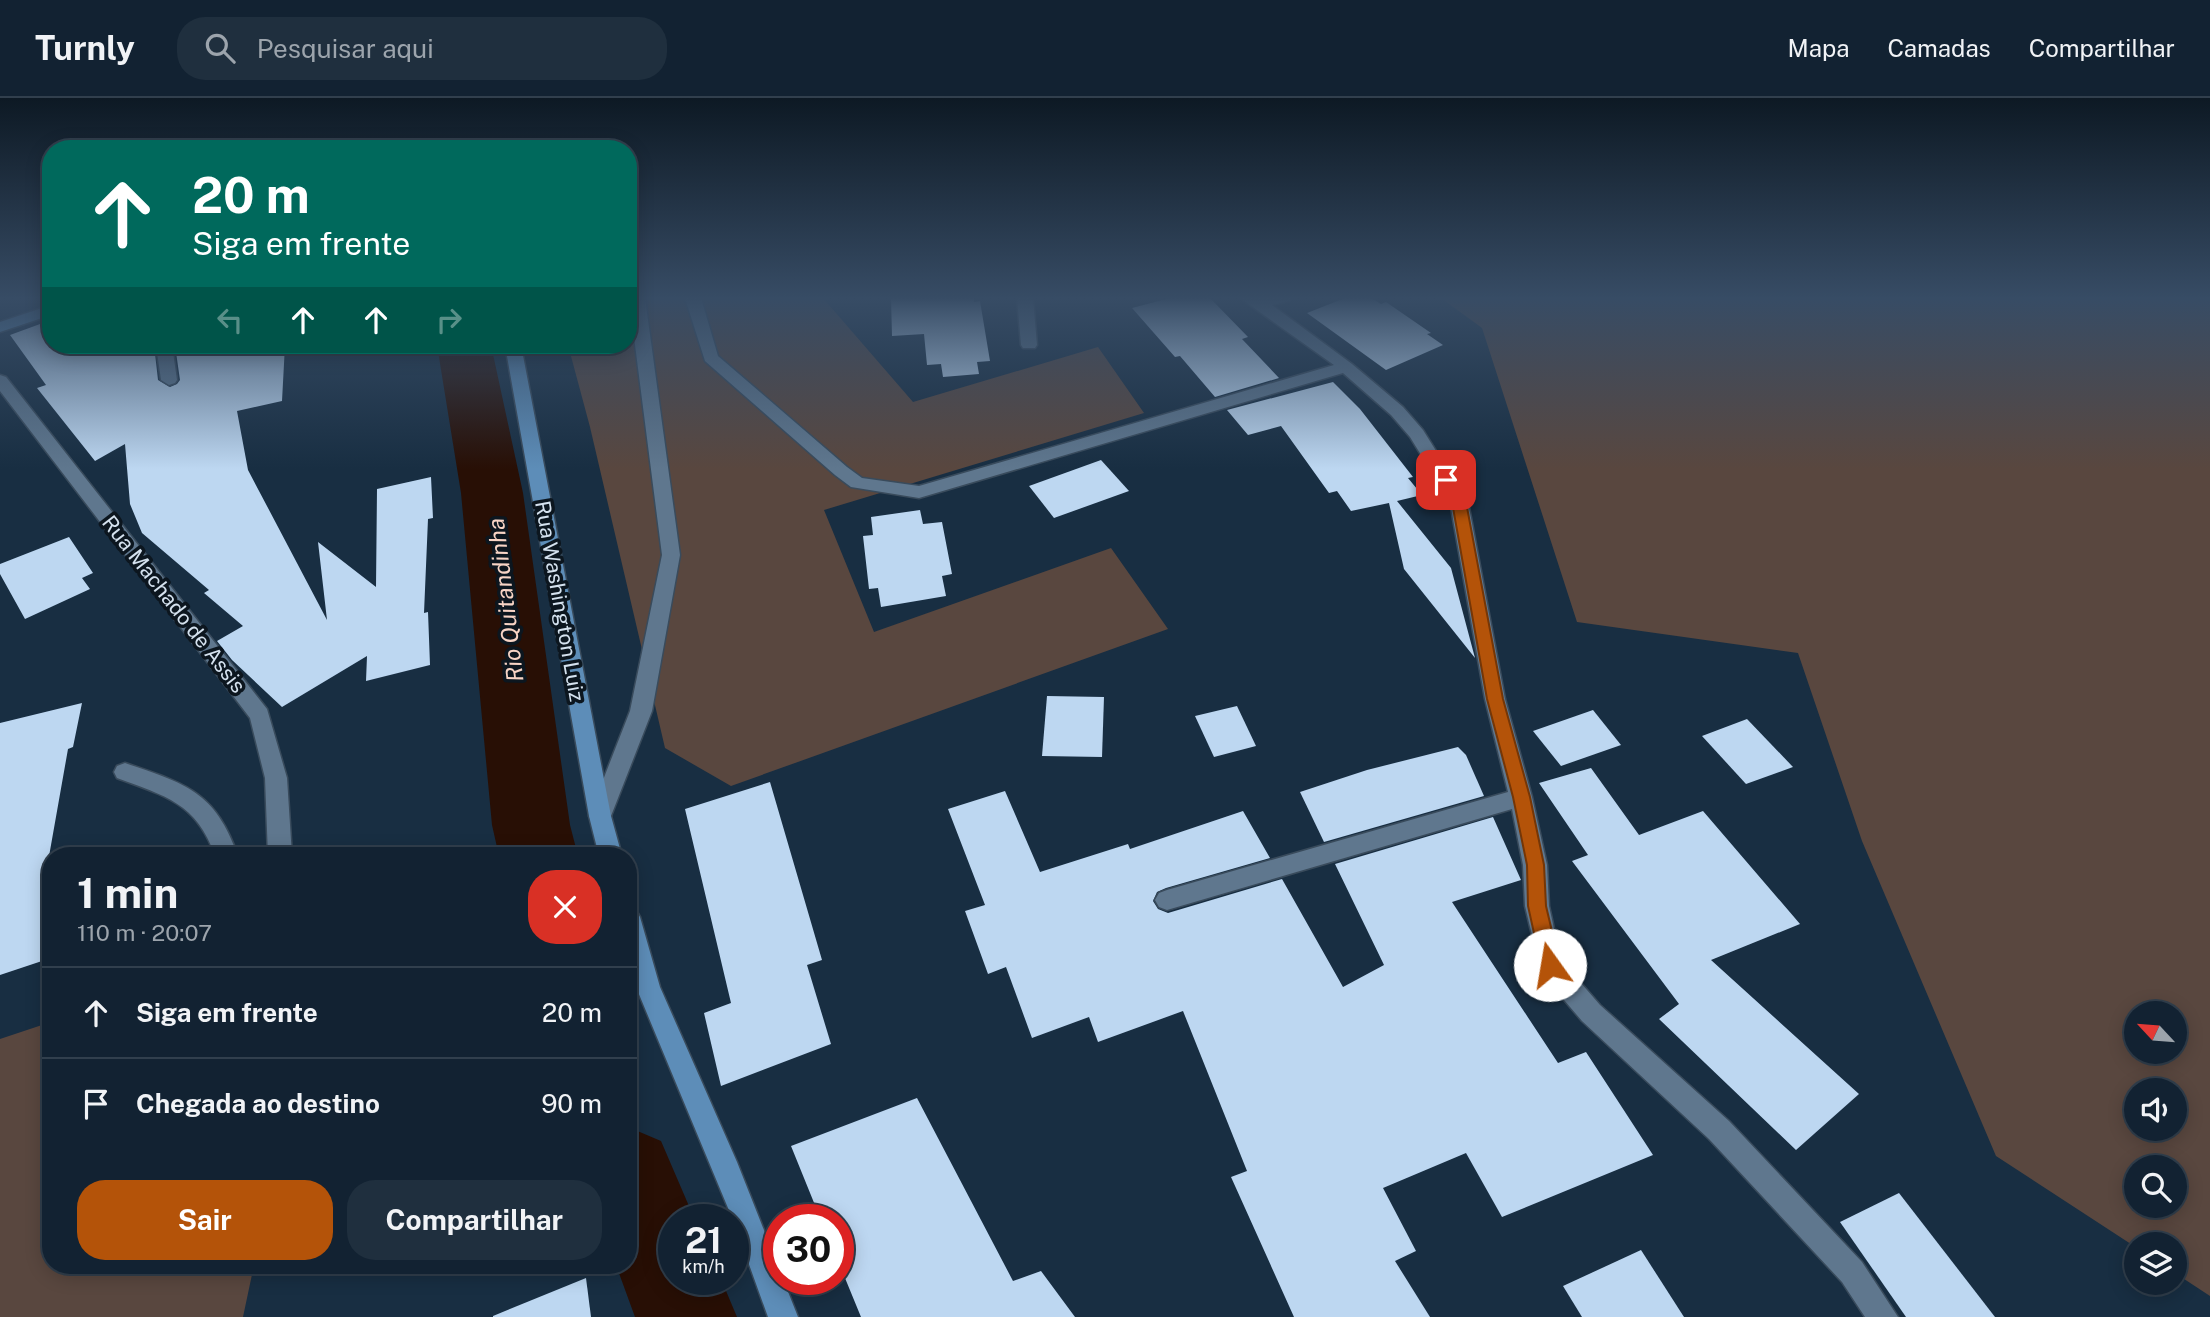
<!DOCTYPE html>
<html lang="pt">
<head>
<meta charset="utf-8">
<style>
  body { margin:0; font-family:"Public Sans",sans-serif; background:#1f2f3e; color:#f1f3f6; height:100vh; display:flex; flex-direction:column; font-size:26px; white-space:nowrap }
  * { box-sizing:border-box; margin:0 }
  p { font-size:23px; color:#9ca4ac }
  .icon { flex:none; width:38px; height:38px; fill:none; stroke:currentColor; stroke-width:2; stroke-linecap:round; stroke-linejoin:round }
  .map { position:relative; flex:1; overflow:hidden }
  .side { position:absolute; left:42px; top:749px; width:595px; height:427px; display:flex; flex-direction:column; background:#122232; border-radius:28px; box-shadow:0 4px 18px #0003,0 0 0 2px #313f4d }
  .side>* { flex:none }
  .hud { position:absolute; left:42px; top:42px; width:595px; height:214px; border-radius:28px; box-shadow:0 4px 18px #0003,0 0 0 2px #313f4d; background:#00695c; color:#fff; overflow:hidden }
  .needle { width:46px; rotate:296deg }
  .controls { position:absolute; left:2124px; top:903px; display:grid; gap:14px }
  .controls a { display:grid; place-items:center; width:63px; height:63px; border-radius:50%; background:#122232; box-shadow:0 4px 18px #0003,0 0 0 2px #313f4d; font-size:35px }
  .speed { position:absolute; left:658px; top:1106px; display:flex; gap:14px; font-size:35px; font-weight:700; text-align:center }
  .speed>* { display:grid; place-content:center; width:91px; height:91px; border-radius:50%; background:#122232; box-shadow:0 4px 18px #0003,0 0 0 2px #313f4d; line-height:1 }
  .speed small { font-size:18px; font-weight:400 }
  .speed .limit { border:10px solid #d22; background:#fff; color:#111 }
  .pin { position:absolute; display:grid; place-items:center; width:60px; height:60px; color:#fff; margin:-30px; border-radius:14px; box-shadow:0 4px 10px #0006 }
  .me { position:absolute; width:77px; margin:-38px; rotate:347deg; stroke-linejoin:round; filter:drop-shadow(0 0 5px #0008) }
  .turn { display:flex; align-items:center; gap:24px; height:147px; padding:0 35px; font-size:32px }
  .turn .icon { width:91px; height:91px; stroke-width:2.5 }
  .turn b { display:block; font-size:49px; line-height:60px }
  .lanes { display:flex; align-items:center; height:66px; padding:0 35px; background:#0003; justify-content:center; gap:35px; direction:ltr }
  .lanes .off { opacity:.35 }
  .round { display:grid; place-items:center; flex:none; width:74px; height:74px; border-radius:28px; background:#1f2f3e }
  .headline { display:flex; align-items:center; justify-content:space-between; height:119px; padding:0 35px }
  h1 { font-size:42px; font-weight:700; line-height:52px }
  .cta { display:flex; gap:14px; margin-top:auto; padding:14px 35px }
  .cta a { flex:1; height:80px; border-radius:28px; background:#b45309; color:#fff; font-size:28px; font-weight:700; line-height:80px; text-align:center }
  .cta a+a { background:#1f2f3e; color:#f1f3f6 }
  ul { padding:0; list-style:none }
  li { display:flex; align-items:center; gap:21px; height:91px; padding:0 35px; border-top:2px solid #313f4d }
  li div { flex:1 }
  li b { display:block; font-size:26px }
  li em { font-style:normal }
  header { display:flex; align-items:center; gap:42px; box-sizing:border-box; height:98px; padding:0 35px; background:#122232; border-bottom:2px solid #313f4d }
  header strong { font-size:33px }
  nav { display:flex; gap:38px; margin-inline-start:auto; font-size:24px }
  .search { width:490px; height:63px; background:#1f2f3e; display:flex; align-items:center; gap:18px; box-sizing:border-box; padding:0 24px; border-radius:28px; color:#9ca4ac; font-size:26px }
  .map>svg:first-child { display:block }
  .green { fill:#59473f; fill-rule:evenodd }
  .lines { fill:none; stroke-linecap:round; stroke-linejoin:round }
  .river { fill:#280f05; fill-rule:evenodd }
  .building { fill:#bdd7f1 }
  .minor-casing { stroke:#394b5c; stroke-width:3 }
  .major-casing { stroke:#394b5c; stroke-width:3 }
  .minor { fill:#5f778e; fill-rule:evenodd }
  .major { fill:#5d8db8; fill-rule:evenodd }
  .route { fill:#b45309; stroke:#753606; stroke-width:2 }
  .labels { text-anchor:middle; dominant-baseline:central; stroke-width:7; stroke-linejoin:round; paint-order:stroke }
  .street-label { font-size:21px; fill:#d5e2ef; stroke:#0c161f }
  .water-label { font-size:23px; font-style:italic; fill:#f8d4c5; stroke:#0c161f }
</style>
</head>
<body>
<header>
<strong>Turnly</strong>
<div class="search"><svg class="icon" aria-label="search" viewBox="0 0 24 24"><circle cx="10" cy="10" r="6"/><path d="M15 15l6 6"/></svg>Pesquisar aqui</div>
<nav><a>Mapa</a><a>Camadas</a><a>Compartilhar</a></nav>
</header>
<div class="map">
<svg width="2210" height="1219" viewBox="0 0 2210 1219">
  <rect width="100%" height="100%" fill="#182e42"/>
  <g class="green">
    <path d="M639 200H823L913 304 1098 249 1144 315 824 412 874 534 1111 450 1168 531 731 688 665 650 590 329 568 247H628V203Z"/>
    <path d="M1441 200H2210V1198L2175 1175V1146H2137V1150L1996 1058 1862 743 1798 555 1577 524 1482 230ZM2137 915H2175V954H2137ZM2137 992H2175V1031H2137ZM2137 1069H2175V1108H2137Z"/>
    <path d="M51 924V1167H254L243 1219H0V941Z"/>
  </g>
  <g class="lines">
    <g class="river">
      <path d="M437 247H491L523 395 570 727 578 758H499L492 727 461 395Z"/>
      <path d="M628 1029 661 1043 695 1122H674V1181H721L737 1219H635L616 1167H628Z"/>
    </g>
  </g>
  <g class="building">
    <path d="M891 200H974V204L980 203 990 263 977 264 979 276 943 279 941 266 927 267 924 236 892 238Z"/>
    <path d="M1170 200H1210L1248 239 1242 241 1279 280 1215 299 1180 258 1175 259 1132 210Z"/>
    <path d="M1345 200H1371L1381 206 1386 204 1431 235 1427 236 1443 247 1386 272 1307 215Z"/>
    <path d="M51 222V247H154L158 282 170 289 177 286 180 282 175 247H285L282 303 237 313 248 372 327 522 318 444 376 489 377 391 431 379 433 420 428 421 424 515 428 514 430 567 366 583 367 558 282 609 232 562 217 543 243 528 204 495 209 492 142 435 130 406 125 346 95 363 37 290 46 287 10 237Z"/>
    <path d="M1333 284 1360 311 1413 379 1408 380 1422 397 1397 403 1451 470 1475 560 1404 471 1389 405 1351 413 1337 393 1329 395 1281 328 1248 337 1227 312Z"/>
    <path d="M1101 362 1129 393 1054 420 1029 388Z"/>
    <path d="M920 412 923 426 942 424 952 476 942 478 946 498 881 509 878 490 869 491 863 438 873 437 871 419Z"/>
    <path d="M69 439 93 475 82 480 90 491 25 521 0 476V466Z"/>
    <path d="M1047 598 1104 599 1102 659 1042 658Z"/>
    <path d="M82 605 73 649 68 651 48 764 51 763V860L0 877V625Z"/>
    <path d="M1237 608 1256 648 1214 659 1195 618Z"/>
    <path d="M1593 612 1621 647 1561 668 1533 633Z"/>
    <path d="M1747 621 1793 669 1746 686 1702 638Z"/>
    <path d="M1458 649 1466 657 1484 698 1324 744 1300 694 1367 672Z"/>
    <path d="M1591 670 1639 737 1703 713 1800 826 1711 862 1859 996 1796 1052 1659 921 1679 906 1572 763 1588 757 1539 685Z"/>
    <path d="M770 684 822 862 807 867 831 946 721 988 704 915 731 905 685 711Z"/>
    <path d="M1005 693 1040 774 1128 746 1130 751 1243 713 1270 760 1166 790 1157 794 1153 803 1158 811 1168 815 1282 781 1343 889 1384 867 1335 766 1493 719 1521 782 1452 804 1558 965 1586 954 1653 1057 1502 1119 1466 1055 1383 1090 1416 1153 1395 1163 1430 1219H1294L1231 1079 1247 1073 1183 913 1098 944 1089 919 1032 940 1006 869 988 876 965 813 985 807 948 711Z"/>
    <path d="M917 1000 1013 1183 1041 1173 1075 1219H861L838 1163V1122H821L791 1048Z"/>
    <path d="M1899 1095 1995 1219H1906L1840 1124Z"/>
    <path d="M1641 1152 1684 1219H1582L1563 1188Z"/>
    <path d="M586 1180 591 1219H493V1218Z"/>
  </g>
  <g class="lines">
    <defs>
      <g id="minor">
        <path d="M629 200H645L680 457 652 613 611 718 608 725 600 727 592 725 589 718 630 613 662 457Z"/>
        <path d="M685 200H701L718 258 847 369 862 380 919 388 1334 267 1240 200H1292L1289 203 1272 207 1352 266 1403 309 1423 332 1468 404 1505 601 1532 699 1547 767 1549 808 1561 862 1600 907 1729 1023 1862 1164 1898 1219H1865L1842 1184 1709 1041 1582 923 1541 875 1525 808 1523 767 1512 711 1167 812 1159 809 1155 802 1159 795 1167 792 1508 694 1485 601 1450 404 1410 339 1391 317 1343 275 919 400 851 389 835 377 705 263Z"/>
        <path d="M1017 200H1033L1037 247 1035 250H1023L1021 247Z"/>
        <path d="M156 247H172L177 282 175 285 169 287 161 282Z"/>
        <path d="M0 277 6 279 267 611 287 680 292 758H268L265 680 250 620 0 293Z"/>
        <path d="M125 665C186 686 215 693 238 758H215C197 705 165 698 117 680L114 674 117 668Z"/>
      </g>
      <g id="major">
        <path d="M51 207V217L0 234V224Z"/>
        <path d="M505 247H521L611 718 622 758H599L589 718Z"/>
        <path d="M628 809 636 812 640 819 660 889 737 1064 779 1170V1181H783L798 1219H768L733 1122 636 889 628 863Z"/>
      </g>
    </defs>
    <use href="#minor" class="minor-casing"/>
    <use href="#major" class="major-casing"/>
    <use href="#minor" class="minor"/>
    <use href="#major" class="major"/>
  </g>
  <linearGradient id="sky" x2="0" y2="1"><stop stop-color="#0d1924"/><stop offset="0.54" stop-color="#374c65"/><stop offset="1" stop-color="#374c65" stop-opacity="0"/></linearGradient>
  <rect width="2210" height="371" fill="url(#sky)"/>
  <path class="route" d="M1446 377 1450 378 1466 404 1503 601 1530 699 1544 767 1546 808 1560 867 1557 873 1550 875 1544 873 1541 867 1528 808 1527 767 1513 699 1487 601 1452 404 1439 382Z"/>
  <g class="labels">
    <g class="street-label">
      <text transform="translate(560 503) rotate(80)">Rua Washington Luiz</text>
      <text transform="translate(174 506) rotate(52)">Rua Machado de Assis</text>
    </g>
    <g class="water-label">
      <text transform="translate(505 502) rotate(-97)">Rio Quitandinha</text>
    </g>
  </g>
</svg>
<div class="controls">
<a><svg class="needle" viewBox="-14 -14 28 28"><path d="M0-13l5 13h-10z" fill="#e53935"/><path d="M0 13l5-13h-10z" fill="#9ca4ac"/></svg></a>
<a><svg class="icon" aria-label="sound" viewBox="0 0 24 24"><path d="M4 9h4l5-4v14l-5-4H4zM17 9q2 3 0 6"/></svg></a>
<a><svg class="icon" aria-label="search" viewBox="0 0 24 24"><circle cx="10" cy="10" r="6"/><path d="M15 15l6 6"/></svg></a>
<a><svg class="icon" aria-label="layers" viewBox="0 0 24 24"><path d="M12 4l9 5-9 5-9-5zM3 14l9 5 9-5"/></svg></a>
</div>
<div class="speed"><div>21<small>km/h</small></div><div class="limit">30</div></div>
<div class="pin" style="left:1446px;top:382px;background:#d93025"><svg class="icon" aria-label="arrive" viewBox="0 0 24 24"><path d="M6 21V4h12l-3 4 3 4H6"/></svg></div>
<svg class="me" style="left:1550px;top:867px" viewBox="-20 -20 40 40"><circle r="19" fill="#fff"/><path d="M0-13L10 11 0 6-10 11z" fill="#b45309"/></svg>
<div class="hud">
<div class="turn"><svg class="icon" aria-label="ahead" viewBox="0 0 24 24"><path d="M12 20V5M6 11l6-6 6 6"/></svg><div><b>20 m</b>Siga em frente</div></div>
<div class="lanes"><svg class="icon off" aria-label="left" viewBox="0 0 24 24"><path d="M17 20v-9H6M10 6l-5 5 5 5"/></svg><svg class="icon" aria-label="ahead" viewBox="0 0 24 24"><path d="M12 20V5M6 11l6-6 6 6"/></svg><svg class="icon" aria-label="ahead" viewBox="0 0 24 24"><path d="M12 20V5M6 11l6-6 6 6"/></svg><svg class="icon off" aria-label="right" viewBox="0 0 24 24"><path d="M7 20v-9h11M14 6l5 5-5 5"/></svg></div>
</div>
<section class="side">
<div class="headline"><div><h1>1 min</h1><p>110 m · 20:07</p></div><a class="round" style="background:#d93025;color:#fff"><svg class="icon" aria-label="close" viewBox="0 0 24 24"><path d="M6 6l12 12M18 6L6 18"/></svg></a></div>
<ul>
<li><svg class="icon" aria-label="ahead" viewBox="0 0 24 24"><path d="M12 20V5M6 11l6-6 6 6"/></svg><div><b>Siga em frente</b></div><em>20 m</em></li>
<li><svg class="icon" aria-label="arrive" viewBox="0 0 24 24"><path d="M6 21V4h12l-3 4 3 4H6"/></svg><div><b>Chegada ao destino</b></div><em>90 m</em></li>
</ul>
<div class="cta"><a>Sair</a><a>Compartilhar</a></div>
</section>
</div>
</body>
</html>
